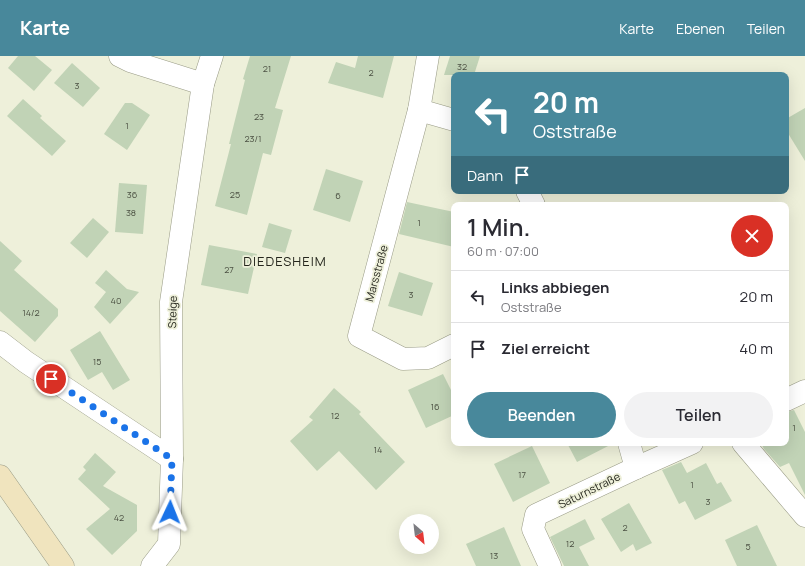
<!DOCTYPE html>
<html lang="de">
<head>
<meta charset="utf-8">
<style>
  body { margin:0; font-family:Manrope,sans-serif; background:#f2f2f3; color:#2b2b33; height:100vh; display:flex; flex-direction:column; font-size:15px; white-space:nowrap }
  * { box-sizing:border-box; margin:0 }
  p { font-size:13px; color:#7c7c81 }
  .icon { flex:none; width:22px; height:22px; fill:none; stroke:currentColor; stroke-width:2; stroke-linecap:round; stroke-linejoin:round }
  .map { position:relative; flex:1; overflow:hidden }
  .side { position:absolute; left:451px; top:146px; width:338px; height:244px; display:flex; flex-direction:column; background:#fff; border-radius:8px; box-shadow:0 4px 16px #0002 }
  .side>* { flex:none }
  .guide { position:absolute; left:451px; top:16px; width:338px; height:122px; border-radius:8px; box-shadow:0 4px 16px #0002; background:#48889b; color:#fff; overflow:hidden }
  .needle { width:26px; rotate:152deg }
  .tools { position:absolute; left:399px; top:458px; display:grid; gap:8px }
  .tools a { display:grid; place-items:center; width:40px; height:40px; border-radius:50%; background:#fff; box-shadow:0 4px 16px #0002; font-size:20px }
  .pin { position:absolute; display:grid; place-items:center; width:34px; height:34px; color:#fff; margin:-17px; border:2px solid #fff; border-radius:50%; box-shadow:0 1px 4px #0007 }
  .me { position:absolute; width:44px; margin:-22px; rotate:2deg; stroke-linejoin:round; filter:drop-shadow(0 0 3px #0008) }
  .turn { display:flex; align-items:center; gap:14px; height:84px; padding:0 16px; font-size:18px }
  .turn .icon { width:52px; height:52px; stroke-width:2.5 }
  .turn b { display:block; font-size:28px; line-height:34px }
  .then { display:flex; align-items:center; height:38px; padding:0 16px; background:#0003; gap:8px; font-size:15px }
  .round { display:grid; place-items:center; flex:none; width:42px; height:42px; border-radius:21px; background:#f2f2f3 }
  .head { display:flex; align-items:center; justify-content:space-between; height:68px; padding:0 16px }
  h1 { font-size:24px; font-weight:600; line-height:30px }
  .button { display:flex; gap:8px; margin-top:auto; padding:8px 16px }
  .button a { flex:1; height:46px; border-radius:24px; background:#48889b; color:#fff; font-size:16px; font-weight:600; line-height:46px; text-align:center }
  .button a+a { background:#f2f2f3; color:#2b2b33 }
  ul { padding:0; list-style:none }
  li { display:flex; align-items:center; gap:12px; height:52px; padding:0 16px; border-top:1px solid #e1e1e2 }
  li div { flex:1 }
  li b { display:block; font-size:15px }
  li em { font-style:normal }
  header { display:flex; align-items:center; gap:24px; box-sizing:border-box; height:56px; padding:0 20px; background:#48889b; color:#fff }
  header strong { font-size:19px }
  nav { display:flex; gap:22px; margin-inline-start:auto; font-size:14px }
  .map>svg:first-child { display:block }
  .building { fill:#c1d3b6 }
  .lines { fill:none; stroke-linecap:round; stroke-linejoin:round }
  .street-casing { stroke:#999b86; stroke-width:23 }
  .secondary-casing { stroke:#999b86; stroke-width:23 }
  .street { stroke:#fff; stroke-width:22 }
  .secondary { stroke:#f0e4be; stroke-width:22 }
  .route { stroke:#1a73e8; stroke-width:7; stroke-dasharray:0 12.6 }
  .labels { text-anchor:middle; dominant-baseline:central; stroke-width:3.5; stroke-linejoin:round; paint-order:stroke }
  .number-label { font-size:9px; fill:#4c5143 }
  .street-label { font-size:11px; fill:#25261d; stroke:#eef0da }
  .quarter-label { font-size:13px; letter-spacing:1px; fill:#25261d; stroke:#eef0da }
</style>
</head>
<body>
<header>
<strong>Karte</strong>
<nav><a>Karte</a><a>Ebenen</a><a>Teilen</a></nav>
</header>
<div class="map">
<svg width="805" height="510" viewBox="0 0 805 510">
  <rect width="100%" height="100%" fill="#eef0da"/>
  <g class="building">
    <path d="M18 0H35L52 14 34 35 8 12Z"/>
    <path d="M250 0H291L275 52 283 54 271 99 263 97 247 159 215 150 231 88H229L245 24 243 23Z"/>
    <path d="M358 0H394L383 42 328 27 336 6 355 12Z"/>
    <path d="M450 0H480L474 19H444Z"/>
    <path d="M72 7 100 32 83 51 54 27Z"/>
    <path d="M23 43 42 60 40 62 66 85 52 100 7 60Z"/>
    <path d="M125 47H132L150 59 127 94 104 78Z"/>
    <path d="M805 52V105L786 74V63Z"/>
    <path d="M326 113 363 125 350 166 313 154Z"/>
    <path d="M119 127 147 129 143 178 115 176Z"/>
    <path d="M407 146 454 156V191L399 178Z"/>
    <path d="M93 162 109 176 87 202 70 187Z"/>
    <path d="M269 167 292 174 285 197 262 191Z"/>
    <path d="M0 185 22 205 14 214 58 253V260L35 286 0 255Z"/>
    <path d="M209 189 257 198 248 238 201 229Z"/>
    <path d="M106 214 127 233 139 236 110 268 94 251 106 236 95 227Z"/>
    <path d="M399 216 433 227 422 260 388 250Z"/>
    <path d="M100 275 130 324 113 334 102 316 88 324 70 294Z"/>
    <path d="M443 318 454 340V359L426 372 408 334Z"/>
    <path d="M334 332 361 356 359 358 405 406 376 434 339 395 317 415 290 385 313 364 309 361Z"/>
    <path d="M794 354 805 376V439L789 407 780 411 764 393 761 387H786V356Z"/>
    <path d="M567 387H614L577 406Z"/>
    <path d="M532 390 550 427 513 446 494 408Z"/>
    <path d="M95 397 116 416 103 430 137 449V475L112 499 86 473 110 453 78 423 86 414 83 411Z"/>
    <path d="M681 406 687 417 706 407 717 428 721 426 732 445 695 464 685 445 679 448 662 414Z"/>
    <path d="M629 447 652 487 636 495 633 488 621 496 601 463Z"/>
    <path d="M585 463 595 483 579 491 589 510H564L550 481Z"/>
    <path d="M757 469 777 510H737L725 484Z"/>
    <path d="M504 471 521 510H476L466 488Z"/>
  </g>
  <g class="lines">
    <defs>
      <g id="street">
        <path d="M120 0 130 5 203 28"/>
        <path d="M428 0 419 54 359 280 403 303 428 302 454 289"/>
        <path d="M419 54 454 64"/>
        <path d="M527 135 534 149"/>
        <path d="M0 286 26 306 172 403"/>
        <path d="M786 344 805 335"/>
        <path d="M629 387 636 412"/>
        <path d="M743 387 805 460"/>
        <path d="M152 510 169 488 172 403 171 246 203 28 212 0"/>
        <path d="M550 510 533 473 536 459 636 412 692 387"/>
      </g>
      <path id="secondary" d="M0 420 63 510"/>
    </defs>
    <use href="#street" class="street-casing"/>
    <use href="#secondary" class="secondary-casing"/>
    <use href="#street" class="street"/>
    <use href="#secondary" class="secondary"/>
  </g>
  <g class="lines">
    <path class="route" d="M51 323 172 403 170 456"/>
  </g>
  <g class="labels">
    <g class="number-label">
      <text x="462" y="10">32</text>
      <text x="267" y="12">21</text>
      <text x="371" y="16">2</text>
      <text x="77" y="29">3</text>
      <text x="259" y="60">23</text>
      <text x="127" y="69">1</text>
      <text x="253" y="82">23/1</text>
      <text x="132" y="138">36</text>
      <text x="235" y="138">25</text>
      <text x="338" y="139">6</text>
      <text x="131" y="156">38</text>
      <text x="419" y="166">1</text>
      <text x="229" y="213">27</text>
      <text x="411" y="238">3</text>
      <text x="116" y="244">40</text>
      <text x="31" y="256">14/2</text>
      <text x="97" y="305">15</text>
      <text x="435" y="350">16</text>
      <text x="335" y="359">12</text>
      <text x="794" y="371">1</text>
      <text x="378" y="393">14</text>
      <text x="522" y="418">17</text>
      <text x="692" y="428">1</text>
      <text x="708" y="445">3</text>
      <text x="119" y="461">42</text>
      <text x="625" y="471">2</text>
      <text x="570" y="487">12</text>
      <text x="748" y="490">5</text>
      <text x="494" y="499">13</text>
    </g>
    <g class="street-label">
      <text transform="translate(376 217) rotate(-75)">Marsstraße</text>
      <text transform="translate(172 256) rotate(-88)">Steige</text>
      <text transform="translate(589 434) rotate(-26)">Saturnstraße</text>
    </g>
    <g class="quarter-label">
      <text x="285" y="205">DIEDESHEIM</text>
    </g>
  </g>
</svg>
<div class="tools">
<a><svg class="needle" viewBox="-14 -14 28 28"><path d="M0-13l5 13h-10z" fill="#e53935"/><path d="M0 13l5-13h-10z" fill="#7c7c81"/></svg></a>
</div>
<div class="pin" style="left:51px;top:323px;background:#d93025"><svg class="icon" aria-label="arrive" viewBox="0 0 24 24"><path d="M6 21V4h12l-3 4 3 4H6"/></svg></div>
<svg class="me" style="left:170px;top:456px" viewBox="-20 -20 40 40"><path d="M0-17L14 15 0 8-14 15z" fill="#1a73e8" stroke="#fff" stroke-width="4"/></svg>
<div class="guide">
<div class="turn"><svg class="icon" aria-label="left" viewBox="0 0 24 24"><path d="M17 20v-9H6M10 6l-5 5 5 5"/></svg><div><b>20 m</b>Oststraße</div></div>
<div class="then">Dann<svg class="icon" aria-label="arrive" viewBox="0 0 24 24"><path d="M6 21V4h12l-3 4 3 4H6"/></svg></div>
</div>
<section class="side">
<div class="head"><div><h1>1 Min.</h1><p>60 m · 07:00</p></div><a class="round" style="background:#d93025;color:#fff"><svg class="icon" aria-label="close" viewBox="0 0 24 24"><path d="M6 6l12 12M18 6L6 18"/></svg></a></div>
<ul>
<li><svg class="icon" aria-label="left" viewBox="0 0 24 24"><path d="M17 20v-9H6M10 6l-5 5 5 5"/></svg><div><b>Links abbiegen</b><p>Oststraße</p></div><em>20 m</em></li>
<li><svg class="icon" aria-label="arrive" viewBox="0 0 24 24"><path d="M6 21V4h12l-3 4 3 4H6"/></svg><div><b>Ziel erreicht</b></div><em>40 m</em></li>
</ul>
<div class="button"><a>Beenden</a><a>Teilen</a></div>
</section>
</div>
</body>
</html>
